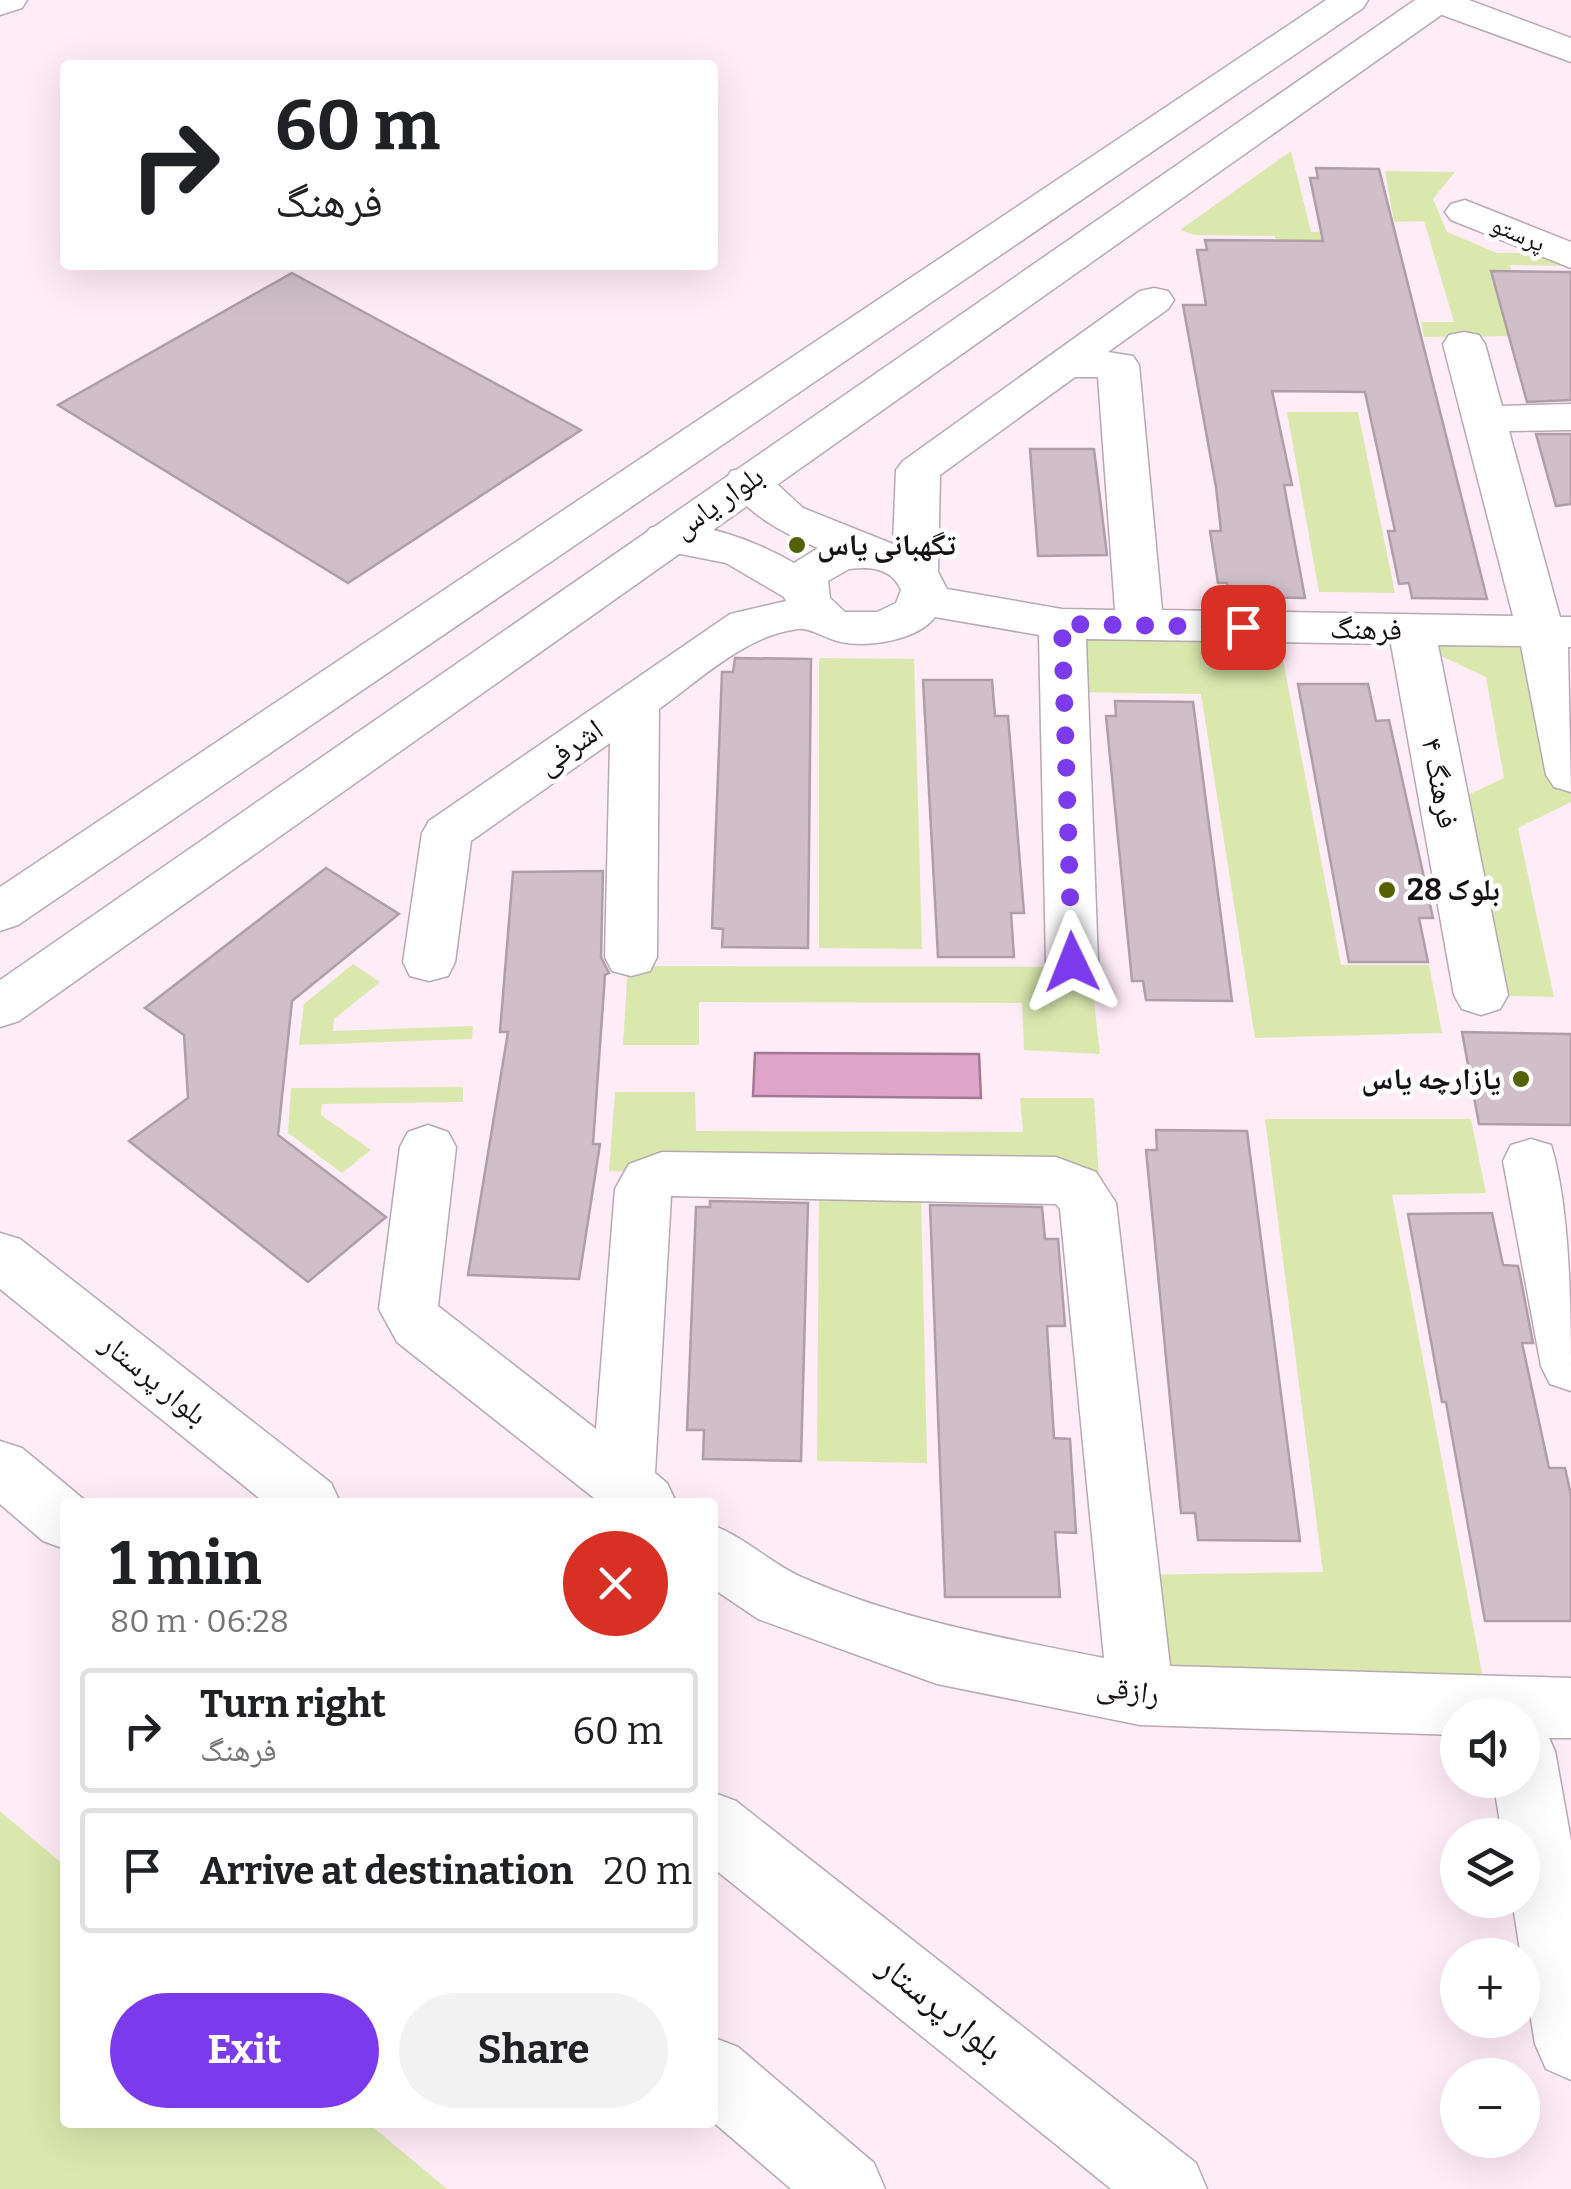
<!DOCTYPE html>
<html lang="en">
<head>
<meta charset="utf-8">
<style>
  body { margin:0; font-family:Bitter,"Noto Naskh Arabic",serif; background:#f2f2f2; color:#202124; height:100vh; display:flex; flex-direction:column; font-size:38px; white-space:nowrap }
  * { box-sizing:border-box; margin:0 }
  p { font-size:32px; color:#757577 }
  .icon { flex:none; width:55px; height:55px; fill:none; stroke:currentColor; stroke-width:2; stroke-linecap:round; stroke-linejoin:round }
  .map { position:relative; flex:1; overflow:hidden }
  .drawer { position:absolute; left:60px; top:1498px; width:658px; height:630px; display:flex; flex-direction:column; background:#fff; border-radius:10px; box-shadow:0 10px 40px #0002 }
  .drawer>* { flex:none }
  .guide { position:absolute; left:60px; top:60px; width:658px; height:210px; border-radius:10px; box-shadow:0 10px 40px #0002; background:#fff; color:#202124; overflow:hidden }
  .buttons { position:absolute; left:1440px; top:1698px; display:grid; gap:20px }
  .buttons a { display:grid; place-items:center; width:100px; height:100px; border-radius:50%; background:#fff; box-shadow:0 10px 40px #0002; font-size:50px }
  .pin { position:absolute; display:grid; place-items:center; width:85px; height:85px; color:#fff; margin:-42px; border-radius:20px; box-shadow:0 5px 15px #0006 }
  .me { position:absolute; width:110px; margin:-55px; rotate:358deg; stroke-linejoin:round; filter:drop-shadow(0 0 8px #0008) }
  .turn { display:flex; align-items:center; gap:35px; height:210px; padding:0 50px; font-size:45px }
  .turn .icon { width:130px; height:130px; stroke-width:2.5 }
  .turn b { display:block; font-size:70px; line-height:85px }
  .round { display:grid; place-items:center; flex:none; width:105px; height:105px; border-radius:52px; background:#f2f2f2 }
  .overview { display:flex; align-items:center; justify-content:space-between; height:170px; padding:0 50px }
  h1 { font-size:60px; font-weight:700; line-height:75px }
  .button { display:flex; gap:20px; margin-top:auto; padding:20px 50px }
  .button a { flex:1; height:115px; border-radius:60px; background:#7c3aed; color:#fff; font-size:40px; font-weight:700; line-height:115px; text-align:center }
  .button a+a { background:#f2f2f2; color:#202124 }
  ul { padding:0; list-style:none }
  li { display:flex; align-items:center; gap:30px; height:125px; margin:0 20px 15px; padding:0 30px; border:5px solid #e0e0e0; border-radius:10px }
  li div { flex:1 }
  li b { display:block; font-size:38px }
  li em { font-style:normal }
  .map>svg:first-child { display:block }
  .green { fill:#dae8ae }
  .water { fill:#dfa4c9; stroke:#a37893; stroke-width:2.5 }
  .building { fill:#d0bfc9; stroke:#af9ea8; stroke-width:2.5 }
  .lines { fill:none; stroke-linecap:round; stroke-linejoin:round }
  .minor-casing { stroke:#b8a8b2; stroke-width:3 }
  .tertiary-casing { stroke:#b8a8b2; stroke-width:3 }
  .secondary-casing { stroke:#b8a8b2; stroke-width:3 }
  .minor { fill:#fff; fill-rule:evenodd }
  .tertiary { fill:#fff; fill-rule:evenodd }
  .secondary { fill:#fff; fill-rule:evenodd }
  .route { stroke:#7c3aed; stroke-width:18; stroke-dasharray:0 32.4 }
  .poi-dot { fill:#546203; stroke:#fff; stroke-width:4 }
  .labels { text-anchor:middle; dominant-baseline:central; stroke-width:9; stroke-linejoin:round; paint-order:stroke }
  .far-street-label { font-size:25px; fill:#171115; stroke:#fff }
  .street-label { font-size:30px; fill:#171115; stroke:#fff }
  .poi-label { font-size:30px; font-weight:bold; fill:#171115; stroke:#fff; text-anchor:start }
  .near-street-label { font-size:35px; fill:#171115; stroke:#fff }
</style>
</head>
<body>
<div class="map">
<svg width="1571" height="2189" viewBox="0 0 1571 2189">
  <rect width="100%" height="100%" fill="#feecf7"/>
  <g class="green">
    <path d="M1291 151 1311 232 1351 230 1290 306 1275 236 1194 235 1180 230Z"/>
    <path d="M1385 171 1455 172 1433 199 1447 232 1497 253H1550L1571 266 1510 265 1529 336 1424 337 1421 322H1454L1424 221 1394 222Z"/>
    <path d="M1287 412H1358L1395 593 1319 592Z"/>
    <path d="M1062 624 1277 628 1341 965H1429L1442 1033 1255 1038 1201 694 1064 692Z"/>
    <path d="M1541 632 1571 775V802L1518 828 1554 997 1481 995 1444 806 1504 778 1486 677 1415 644Z"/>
    <path d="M819 658 914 659 922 949 819 948Z"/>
    <path d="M353 964 380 982 334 1019 333 1031 473 1026 472 1039 299 1045 304 1004Z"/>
    <path d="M628 966 1090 967 1100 1054 1024 1050 1022 1003 699 1002V1045H623Z"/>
    <path d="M463 1087V1102L322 1104 321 1115 371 1150 342 1173 288 1133 291 1088Z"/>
    <path d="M615 1092H695L696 1131 1023 1132 1020 1098H1094L1099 1178 609 1171Z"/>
    <path d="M1265 1119H1471L1486 1193 1392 1195 1488 1705 1140 1695 1128 1575 1323 1572Z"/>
    <path d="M819 1192H921L927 1463 817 1461Z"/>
    <path d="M0 1811 65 1866V2122L368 2123 447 2189H0Z"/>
  </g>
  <path class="water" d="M755 1053 979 1054 981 1098 753 1096Z"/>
  <g class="building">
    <path d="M1316 168 1379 169 1487 599 1412 598 1409 583 1399 584 1388 531H1395L1365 392 1272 391 1292 485H1284L1305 598 1229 597 1227 583H1218L1210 531H1221L1216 487 1183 305H1206L1197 250H1207L1205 240 1323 241 1310 178H1318Z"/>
    <path d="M1491 271 1571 272V400L1527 402Z"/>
    <path d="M292 273 581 430 348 583 58 405Z"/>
    <path d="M1536 434H1571V504L1556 506Z"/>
    <path d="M1030 449H1094L1107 555 1038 556Z"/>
    <path d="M735 658 811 659 808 948 722 947 723 929 712 928 722 672H733Z"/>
    <path d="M923 680H992L995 716H1008L1024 913H1011L1014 957H938Z"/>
    <path d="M1298 684H1368L1376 721 1389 720 1433 918H1419L1428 962H1349Z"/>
    <path d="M1115 701 1193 702 1232 1001 1146 1000 1143 981H1132L1106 716H1116Z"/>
    <path d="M326 868 399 914 292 1001 278 1135 386 1217 308 1282 129 1141 188 1098 184 1035 145 1008Z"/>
    <path d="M603 871 601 957 609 973 605 975 593 1144H600L579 1279 468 1275 508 1032H500L513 872Z"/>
    <path d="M1462 1032 1571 1034V1125L1479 1124Z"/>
    <path d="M1156 1130 1247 1131 1300 1541 1198 1540 1195 1513H1181L1146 1150H1157Z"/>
    <path d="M710 1201 808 1203 801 1461 703 1459 704 1430H687L696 1207H710Z"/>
    <path d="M930 1205 1042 1207 1045 1239H1058L1065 1326H1047L1054 1438 1070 1439 1076 1533 1055 1532 1060 1597H945Z"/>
    <path d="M1492 1213 1503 1265 1518 1266 1520 1275 1533 1343H1522L1549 1468H1565L1571 1495V1621H1485L1446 1402H1442L1408 1214Z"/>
  </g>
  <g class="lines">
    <defs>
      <g id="minor">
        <path d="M1465 200 1571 242V268L1451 220 1445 212 1451 204Z"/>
        <path d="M1154 288 1168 291 1174 300 1168 309 1108 352 1133 356 1139 365 1162 610 1513 616 1443 344 1449 335 1464 332 1479 335 1485 344 1502 406 1571 404V430L1509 431 1560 617H1571V647H1568L1571 792 1554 787 1546 775 1521 646 1438 645 1508 995 1500 1009 1481 1015 1462 1009 1454 995 1391 644 1086 639 1098 962 1091 976 1072 981 1053 976 1046 962 1039 635 935 617C918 640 868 648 841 642 828 640 810 627 798 629 746 635 701 679 659 709L657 957 650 971 631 976 612 971 605 957 610 743 471 841 455 962 448 976 429 981 410 976 403 962 422 833 429 821 730 614 786 601 784 597 726 563 650 548 643 538 650 528C694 516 756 541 794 563L818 548C781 532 748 515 725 481L731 471 747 467 763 471 803 508 893 544 896 470 903 461 1140 291ZM1075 377H1098L1115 610 1062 609 947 589 938 572 940 475ZM849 569C870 566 892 568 901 590L896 603 877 612H845L830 598 828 581Z"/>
        <path d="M428 1125 448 1132 456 1147 438 1306 596 1429 615 1189 629 1164 662 1152 1056 1157 1096 1172 1116 1203 1170 1666 1571 1678V1738H1549L1555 1751 1571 1840V2080L1546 2069 1535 2044 1512 1900H1522V1835H1502L1493 1780H1522V1715H1458V1735L1140 1725 937 1684 758 1619 712 1588V1525C747 1538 772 1565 806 1579 901 1620 1002 1638 1104 1658L1060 1209 1056 1204 671 1196 655 1473 667 1483 676 1502H599L397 1342 379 1309 400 1147 408 1132Z"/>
        <path d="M1531 1139 1551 1145C1571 1210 1571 1318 1571 1391L1550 1384 1541 1366 1503 1161 1511 1145Z"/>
      </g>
      <path id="tertiary" d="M1418 0H1469L1571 38V62L1423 8Z"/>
      <g id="secondary">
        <path d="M0 0H27L22 8 0 15Z"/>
        <path d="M1326 0H1368L1363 8 18 925 0 931V887Z"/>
        <path d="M1415 0H1456L1451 8 19 1021 0 1027V980Z"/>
        <path d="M0 1233 20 1239 331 1483 340 1502H264L0 1289Z"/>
        <path d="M0 1441 22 1448 87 1502H65V1549L43 1541 0 1504Z"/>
        <path d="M712 1792 736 1801 1196 2163 1207 2189H1111L712 1867Z"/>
        <path d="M712 2037 738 2047 874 2163 885 2189H791L712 2121Z"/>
      </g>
    </defs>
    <use href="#minor" class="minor-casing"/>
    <use href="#tertiary" class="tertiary-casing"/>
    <use href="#secondary" class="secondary-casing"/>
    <use href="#minor" class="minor"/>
    <use href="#tertiary" class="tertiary"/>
    <use href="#secondary" class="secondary"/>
  </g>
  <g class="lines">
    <path class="route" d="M1072 962 1062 624 1243 627"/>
  </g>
  <g class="poi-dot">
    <circle cx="797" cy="545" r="10"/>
    <circle cx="1387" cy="890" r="10"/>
    <circle cx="1521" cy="1079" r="10"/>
  </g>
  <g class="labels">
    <g class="far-street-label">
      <text transform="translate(1518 234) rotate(23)">پرستو</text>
    </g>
    <g class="street-label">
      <text transform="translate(718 502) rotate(-35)">بلوار یاس</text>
      <text transform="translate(1366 629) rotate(1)">فرهنگ</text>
      <text transform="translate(570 747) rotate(-35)">اشرفی</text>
      <text transform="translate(1440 783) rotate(79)">فرهنگ ۴</text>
      <text transform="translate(154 1379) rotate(39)">بلوار پرستار</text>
      <text transform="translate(1128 1690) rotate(8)">رازقی</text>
    </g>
    <g class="poi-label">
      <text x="817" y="545">تگهبانی یاس</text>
      <text x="1407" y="890">بلوک 28</text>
      <text x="1501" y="1079" text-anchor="end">یازارچه یاس</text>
    </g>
    <g class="near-street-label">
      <text transform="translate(941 2007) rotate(39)">بلوار پرستار</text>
    </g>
  </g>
</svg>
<div class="buttons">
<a><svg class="icon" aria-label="sound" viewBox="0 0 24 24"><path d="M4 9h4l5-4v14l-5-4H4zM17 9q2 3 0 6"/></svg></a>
<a><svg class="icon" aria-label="layers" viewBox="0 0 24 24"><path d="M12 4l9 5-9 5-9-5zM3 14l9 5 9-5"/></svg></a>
<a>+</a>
<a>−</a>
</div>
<div class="pin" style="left:1243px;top:627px;background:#d93025"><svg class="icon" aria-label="arrive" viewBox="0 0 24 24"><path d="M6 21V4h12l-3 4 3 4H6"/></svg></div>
<svg class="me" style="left:1072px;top:962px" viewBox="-20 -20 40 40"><path d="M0-17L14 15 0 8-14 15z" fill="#7c3aed" stroke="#fff" stroke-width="4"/></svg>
<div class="guide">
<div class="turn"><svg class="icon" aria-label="right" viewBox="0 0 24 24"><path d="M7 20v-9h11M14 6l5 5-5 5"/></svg><div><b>60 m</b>فرهنگ</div></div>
</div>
<section class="drawer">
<div class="overview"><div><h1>1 min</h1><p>80 m · 06:28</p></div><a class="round" style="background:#d93025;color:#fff"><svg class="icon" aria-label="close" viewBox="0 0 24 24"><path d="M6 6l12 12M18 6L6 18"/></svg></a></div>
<ul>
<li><svg class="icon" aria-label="right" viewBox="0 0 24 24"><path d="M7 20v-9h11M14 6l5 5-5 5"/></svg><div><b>Turn right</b><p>فرهنگ</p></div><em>60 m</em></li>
<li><svg class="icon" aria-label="arrive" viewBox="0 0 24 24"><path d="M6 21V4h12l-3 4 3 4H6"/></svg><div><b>Arrive at destination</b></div><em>20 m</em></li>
</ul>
<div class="button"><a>Exit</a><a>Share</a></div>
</section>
</div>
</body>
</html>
